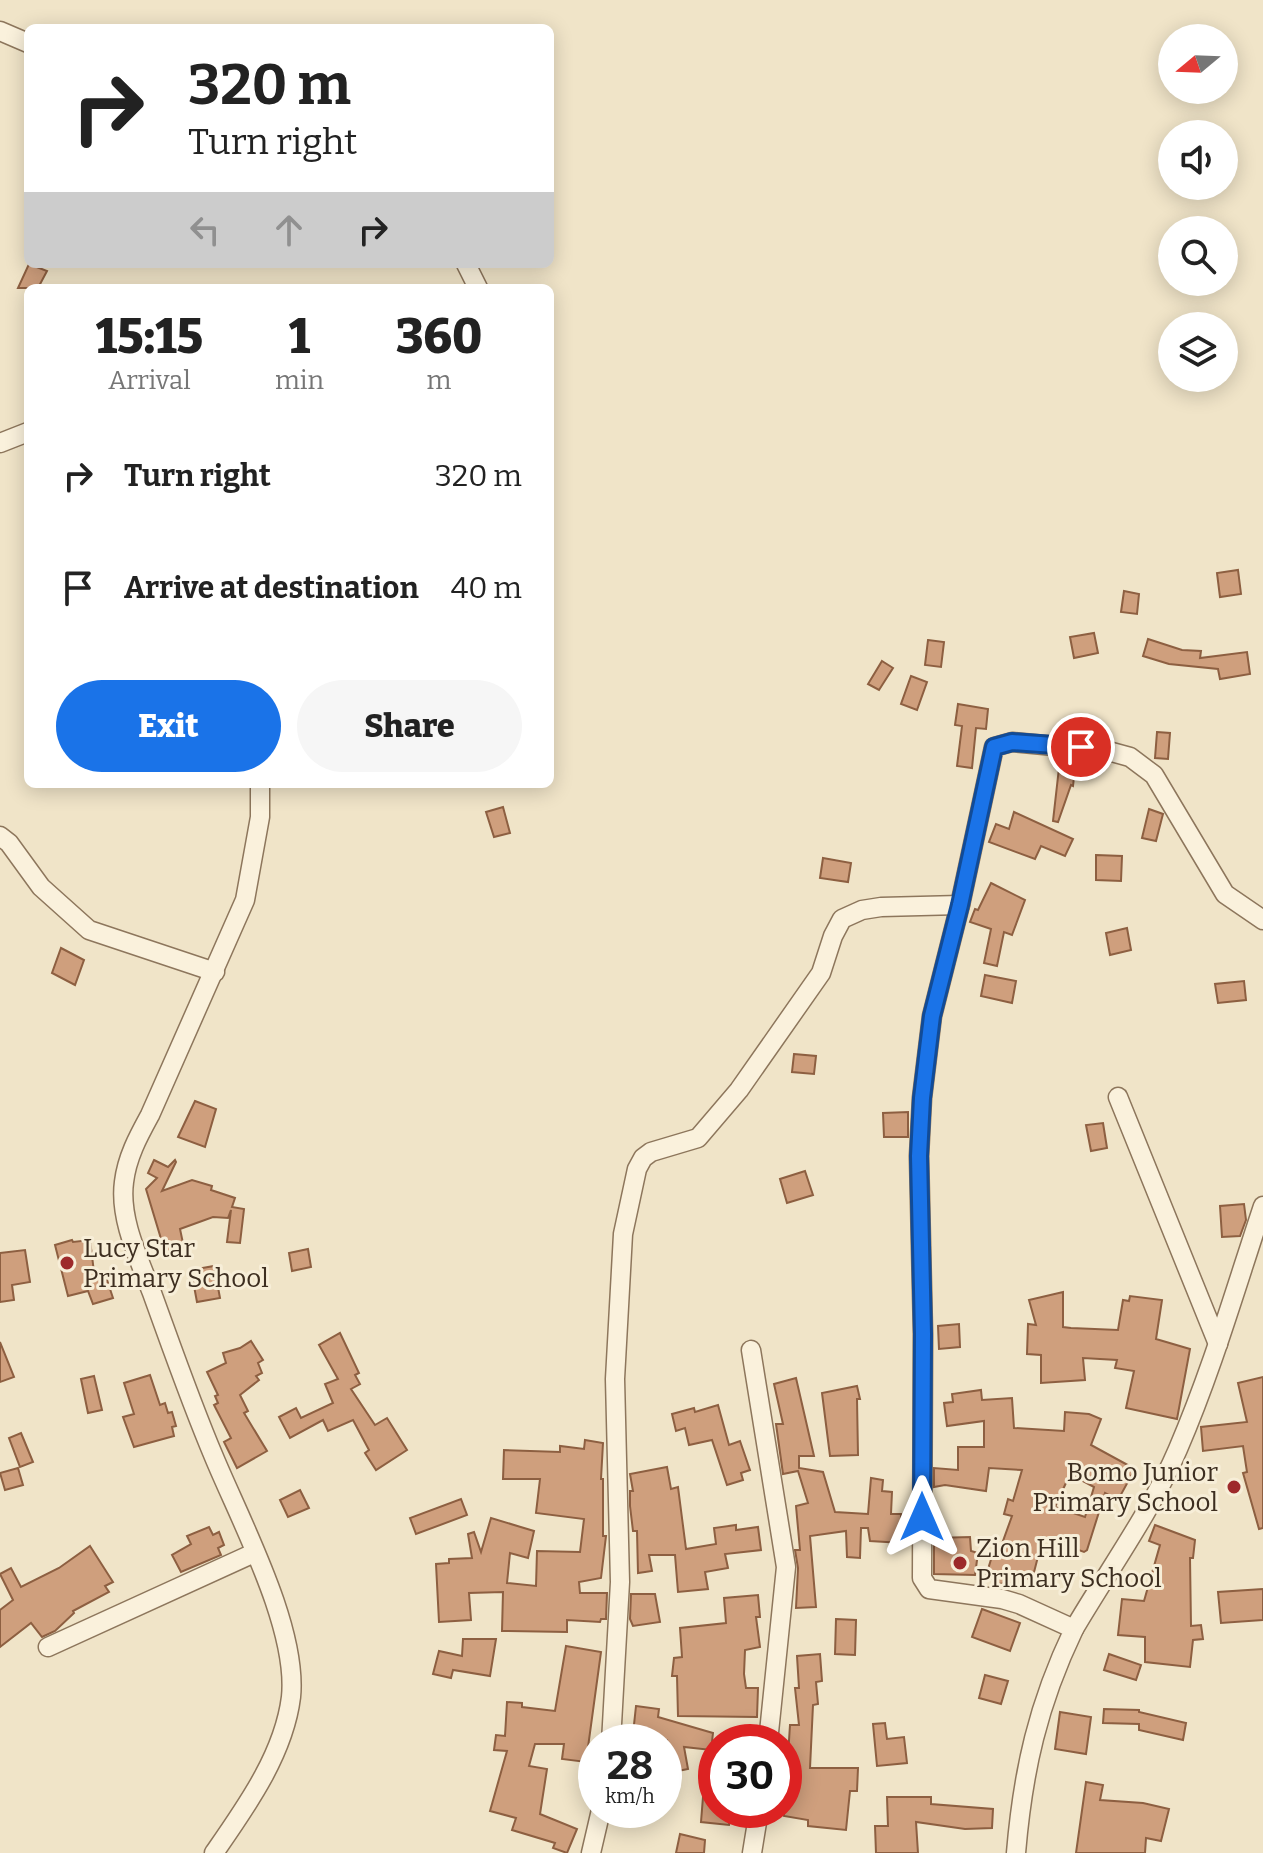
<!DOCTYPE html>
<html lang="en">
<head>
<meta charset="utf-8">
<style>
  body { margin:0; font-family:Bitter,serif; background:#f6f6f6; color:#222; height:100vh; display:flex; flex-direction:column; font-size:30px; white-space:nowrap }
  * { box-sizing:border-box; margin:0 }
  p { font-size:26px; color:#767676 }
  .icon { flex:none; width:44px; height:44px; fill:none; stroke:currentColor; stroke-width:2; stroke-linecap:round; stroke-linejoin:round }
  .map { position:relative; flex:1; overflow:hidden }
  .details { position:absolute; left:24px; top:284px; width:530px; height:504px; display:flex; flex-direction:column; background:#fff; border-radius:12px; box-shadow:0 4px 20px #0003 }
  .details>* { flex:none }
  .banner { position:absolute; left:24px; top:24px; width:530px; height:244px; border-radius:12px; box-shadow:0 4px 20px #0003; background:#fff; color:#222; overflow:hidden }
  .needle { width:52px; rotate:251deg }
  .controls { position:absolute; left:1158px; top:24px; display:grid; gap:16px }
  .controls a { display:grid; place-items:center; width:80px; height:80px; border-radius:50%; background:#fff; box-shadow:0 4px 20px #0003; font-size:40px }
  .speed { position:absolute; left:578px; top:1724px; display:flex; gap:16px; font-size:40px; font-weight:700; text-align:center }
  .speed>* { display:grid; place-content:center; width:104px; height:104px; border-radius:50%; background:#fff; box-shadow:0 4px 20px #0003; line-height:1 }
  .speed small { font-size:20px; font-weight:400 }
  .speed .limit { border:12px solid #d22; background:#fff; color:#111 }
  .pin { position:absolute; display:grid; place-items:center; width:68px; height:68px; color:#fff; margin:-34px; border:4px solid #fff; border-radius:50%; box-shadow:0 2px 8px #0007 }
  .me { position:absolute; width:88px; margin:-44px; rotate:0deg; stroke-linejoin:round; filter:drop-shadow(0 0 6px #0008) }
  .turn { display:flex; align-items:center; gap:28px; height:168px; padding:0 32px; font-size:36px }
  .turn .icon { width:104px; height:104px; stroke-width:2.5 }
  .turn b { display:block; font-size:56px; line-height:68px }
  .lanes { display:flex; align-items:center; height:76px; padding:0 32px; background:#0003; justify-content:center; gap:40px; direction:ltr }
  .lanes .off { opacity:.35 }
  .eta { display:flex; justify-content:space-evenly; align-items:center; height:136px; text-align:center }
  .eta b { font-size:48px; font-weight:800; line-height:56px }
  .action { display:flex; gap:16px; margin-top:auto; padding:16px 32px }
  .action a { flex:1; height:92px; border-radius:48px; background:#1a73e8; color:#fff; font-size:32px; font-weight:800; line-height:92px; text-align:center }
  .action a+a { background:#f6f6f6; color:#222 }
  ul { padding:0; list-style:none }
  li { display:flex; align-items:center; gap:24px; height:112px; padding:0 32px }
  li div { flex:1 }
  li b { display:block; font-size:30px }
  li em { font-style:normal }
  .map>svg:first-child { display:block }
  .building { fill:#cf9f7d; stroke:#8d5f41; stroke-width:2; fill-rule:evenodd }
  .lines { fill:none; stroke-linecap:round; stroke-linejoin:round }
  .street-casing { stroke:#8d765c; stroke-width:21 }
  .street { stroke:#faf1dc; stroke-width:18 }
  .route-casing { stroke:#114b97; stroke-width:20 }
  .route { stroke:#1a73e8; stroke-width:14 }
  .poi-dot { fill:#9e2a2b; stroke:#f7eed8; stroke-width:3 }
  .labels { text-anchor:middle; dominant-baseline:central; stroke-width:6; stroke-linejoin:round; paint-order:stroke }
  .poi-label { font-size:26px; fill:#3d2e20; stroke:#f7eed8; text-anchor:start }
</style>
</head>
<body>
<div class="map">
<svg width="1263" height="1853" viewBox="0 0 1263 1853">
  <rect width="100%" height="100%" fill="#f0e4c8"/>
  <g class="building">
    <path d="M29 264 47 271 38 288H18Z"/>
    <path d="M1238 570 1241 594 1220 597 1217 573Z"/>
    <path d="M1124 591 1139 594 1137 614 1121 612Z"/>
    <path d="M1094 633 1098 653 1074 658 1070 637Z"/>
    <path d="M1148 639 1182 650 1201 651 1200 658 1247 652 1250 674 1220 679 1218 669 1169 664 1143 656Z"/>
    <path d="M928 640 944 642 941 667 925 665Z"/>
    <path d="M882 661 893 668 879 690 868 684Z"/>
    <path d="M911 676 927 682 917 710 901 704Z"/>
    <path d="M958 704 988 709 986 729 976 728 972 768 957 766 962 726 955 725Z"/>
    <path d="M1157 732 1170 733 1168 759 1155 758Z"/>
    <path d="M1060 759 1076 760 1073 786 1071 785 1058 822 1053 821Z"/>
    <path d="M503 807 510 833 494 837 486 812Z"/>
    <path d="M1149 809 1163 814 1156 841 1142 838Z"/>
    <path d="M1014 812 1073 839 1065 856 1041 846 1035 859 989 842 996 824 1009 829Z"/>
    <path d="M1096 855 1122 856 1121 881 1096 880Z"/>
    <path d="M823 858 851 863 848 882 820 878Z"/>
    <path d="M991 883 1025 900 1012 935 1004 932 997 966 984 963 991 929 970 922 975 909 978 910Z"/>
    <path d="M1127 928 1131 950 1110 955 1106 933Z"/>
    <path d="M61 948 84 960 75 985 52 973Z"/>
    <path d="M985 975 1016 981 1012 1003 981 996Z"/>
    <path d="M1244 981 1246 1000 1218 1003 1215 984Z"/>
    <path d="M794 1054 816 1056 814 1074 792 1072Z"/>
    <path d="M195 1101 216 1109 205 1147 178 1137Z"/>
    <path d="M908 1112V1137H884L883 1113Z"/>
    <path d="M1103 1123 1107 1148 1091 1151 1086 1125Z"/>
    <path d="M154 1160 168 1167 175 1160 176 1162 162 1191 192 1180 212 1186 211 1190 235 1198 232 1207 244 1209 240 1243 227 1242 231 1210 228 1218 213 1217 180 1229 184 1248 165 1252 146 1189 157 1178 148 1173Z"/>
    <path d="M805 1171 813 1195 787 1203 780 1179Z"/>
    <path d="M1244 1204 1246 1220 1240 1236 1222 1237 1220 1206Z"/>
    <path d="M72 1240 73 1242 90 1240 94 1272 98 1271 100 1275 105 1274 113 1298 93 1304 88 1291 68 1296 55 1245Z"/>
    <path d="M308 1249 311 1267 292 1271 289 1253Z"/>
    <path d="M25 1250 30 1282 12 1285 14 1300 0 1302V1253Z"/>
    <path d="M214 1266 220 1298 197 1302 191 1270Z"/>
    <path d="M1063 1292V1327L1071 1328 1118 1330 1123 1300 1129 1301 1130 1296 1162 1300 1156 1339 1190 1349 1177 1419 1126 1408 1134 1371 1115 1368 1117 1360 1083 1358 1085 1380 1041 1383V1355L1027 1354 1028 1324 1036 1325 1029 1300Z"/>
    <path d="M959 1324 960 1347 939 1349 938 1326Z"/>
    <path d="M340 1333 359 1373 355 1375 360 1384 351 1389 375 1425 387 1418 407 1450 376 1470 365 1453 369 1450 353 1420 328 1431 323 1420 290 1438 279 1417 296 1408 301 1418 333 1403 325 1384 338 1379 319 1345Z"/>
    <path d="M251 1341 263 1360 258 1363 262 1373 256 1376 259 1380 240 1395 248 1411 244 1413 267 1451 237 1468 224 1442 231 1438 214 1405 218 1403 215 1396 218 1395 207 1372 226 1363 223 1353 240 1348Z"/>
    <path d="M0 1342 14 1377 0 1382Z"/>
    <path d="M150 1375 160 1405 165 1403 168 1413 172 1412 176 1426 172 1427 174 1436 134 1447 123 1417 134 1414 124 1383Z"/>
    <path d="M94 1376 102 1410 88 1413 81 1379Z"/>
    <path d="M1263 1377V1528L1259 1529 1243 1473 1247 1472 1243 1446 1203 1451 1201 1427 1247 1422 1238 1383Z"/>
    <path d="M796 1378 814 1456H799V1468L823 1472 835 1512 868 1514 871 1478 883 1480 882 1491 892 1492 891 1514H901L902 1543 870 1541 868 1528H861L860 1558 847 1557 846 1531 810 1536 816 1607 796 1608 798 1568 795 1550H800L796 1506 808 1503 798 1471 783 1474 776 1424H783L774 1384Z"/>
    <path d="M857 1386 860 1399H857L858 1455 830 1456 822 1393Z"/>
    <path d="M981 1390 982 1400 1012 1398 1014 1428 1064 1431 1065 1412 1089 1414 1101 1419 1091 1445 1135 1469 1118 1500 1105 1493 1087 1550 1084 1552 1043 1537 1032 1580 1016 1575 1017 1583 996 1584V1579H985L993 1553 999 1552 1012 1516 1004 1514 1008 1499 1013 1501 1022 1470 989 1468 986 1491 945 1485 934 1487V1468L958 1470V1447H984V1421L947 1426 944 1403 953 1402 952 1394ZM1070 1474 1094 1487 1085 1517 1055 1507Z"/>
    <path d="M718 1405 729 1445 740 1441 750 1470 741 1473 743 1480 727 1485 712 1440 689 1445 685 1428 676 1431 672 1414 694 1408 695 1412Z"/>
    <path d="M21 1433 33 1462 20 1467 9 1438Z"/>
    <path d="M585 1440 603 1443 601 1479H603V1536H606L601 1578 579 1582 580 1593H607L606 1619H601L600 1622 567 1620V1632L502 1631 503 1592 469 1593 471 1620 439 1622 436 1564 449 1563V1559L472 1558 468 1534 474 1532 481 1552 491 1518 534 1531 528 1558 510 1553 507 1583 536 1586 537 1551 580 1552 584 1519 536 1513 540 1479H503L504 1450 560 1452V1446L584 1449Z"/>
    <path d="M667 1467 671 1489 678 1487 686 1549 716 1544 714 1528 736 1525V1530L758 1527 761 1550 725 1554 728 1568 705 1572 708 1589 678 1592 675 1555H649L652 1571 638 1573 637 1531H633L630 1506V1491H633L630 1474Z"/>
    <path d="M18 1468 23 1485 5 1490 0 1473Z"/>
    <path d="M300 1490 309 1508 288 1517 280 1500Z"/>
    <path d="M461 1499 467 1515 416 1534 410 1518Z"/>
    <path d="M1155 1525 1195 1540 1193 1558H1190L1191 1626 1201 1625 1203 1639 1193 1640 1190 1667 1145 1662V1637L1118 1635 1122 1599 1144 1601 1160 1545 1149 1541Z"/>
    <path d="M209 1527 213 1535 219 1532 224 1545 218 1548 221 1555 181 1572 172 1555 191 1544 187 1536Z"/>
    <path d="M970 1537 971 1551 978 1553 975 1575 934 1574V1538Z"/>
    <path d="M90 1546 113 1582 105 1586 109 1592 73 1611 74 1613 55 1631 42 1637 31 1623 0 1647V1610L13 1600 0 1574 11 1568 21 1587 59 1568Z"/>
    <path d="M1263 1589V1620L1221 1623 1218 1592Z"/>
    <path d="M631 1594H655L660 1622 633 1626 630 1619Z"/>
    <path d="M758 1595 760 1617H756L760 1647 745 1650 744 1674 746 1688H758L757 1717 678 1716 677 1676H672L674 1658 682 1657 680 1628 726 1623 724 1598Z"/>
    <path d="M982 1609 1020 1623 1010 1651 972 1637Z"/>
    <path d="M836 1619 856 1620 855 1655 835 1654Z"/>
    <path d="M463 1639H496L490 1676 453 1670 451 1678 433 1674 439 1651 462 1656Z"/>
    <path d="M566 1646 601 1652 586 1762 562 1759 564 1744H535L529 1766 547 1769 540 1814 577 1829 567 1853 553 1848 555 1843 512 1830 516 1818 490 1811 507 1751 494 1750 496 1735 505 1736 507 1702 522 1703V1707L555 1711Z"/>
    <path d="M820 1654 822 1681 816 1682 818 1704 813 1705 810 1768H858L857 1791H850L846 1830 808 1826V1820L784 1816V1754L788 1756 790 1725H799L795 1688H799L797 1656Z"/>
    <path d="M1109 1654 1141 1665 1136 1680 1104 1670Z"/>
    <path d="M985 1675 1008 1681 1001 1704 979 1698Z"/>
    <path d="M636 1706 659 1709 658 1717 713 1733 711 1750 684 1747 688 1769 673 1772 667 1740 633 1734Z"/>
    <path d="M1104 1709 1139 1710V1712L1186 1723 1183 1740 1139 1730V1724L1103 1723Z"/>
    <path d="M1060 1712 1091 1717 1086 1754 1055 1749Z"/>
    <path d="M885 1723 887 1739 904 1737 907 1763 877 1766 873 1724Z"/>
    <path d="M1086 1782 1103 1785 1100 1800 1143 1803 1169 1809 1161 1841 1146 1838 1145 1853H1076Z"/>
    <path d="M703 1797 716 1799V1810H731L729 1825 701 1822Z"/>
    <path d="M887 1797H931V1804L993 1809 992 1828 965 1829 916 1822 918 1853H876L875 1826H888Z"/>
    <path d="M680 1834 705 1840 704 1853H676Z"/>
  </g>
  <g class="lines">
    <defs>
      <g id="street">
        <path d="M0 31 28 43"/>
        <path d="M466 264 478 288"/>
        <path d="M0 443 28 432"/>
        <path d="M0 836 9 843 41 887 89 930 215 972"/>
        <path d="M1118 1097 1218 1344"/>
        <path d="M751 1350 786 1567 768 1742"/>
        <path d="M1074 1629C1108 1571 1152 1510 1178 1449 1212 1370 1236 1287 1263 1206"/>
        <path d="M48 1647 254 1553"/>
        <path d="M611 1742 620 1582 615 1379 623 1234 637 1169 643 1158 651 1152 698 1138 739 1090 821 973 833 936 842 919 862 910 881 907 960 905"/>
        <path d="M214 1853C246 1807 284 1754 291 1697 298 1628 241 1522 214 1457 191 1403 172 1348 152 1293 139 1259 119 1219 124 1182 127 1157 138 1137 150 1115L245 900 260 817V784"/>
        <path d="M591 1853 601 1810"/>
        <path d="M752 1853 759 1810"/>
        <path d="M1016 1853C1023 1770 1038 1704 1074 1629L1019 1604 1002 1599 929 1589 922 1578 923 1334 919 1156 922 1098 932 1016 960 905 994 747 1012 742 1108 751 1130 757 1154 775 1225 894 1263 920"/>
      </g>
    </defs>
    <use href="#street" class="street-casing"/>
    <use href="#street" class="street"/>
  </g>
  <g class="lines">
    <defs>
      <path id="route" d="M922 1517 923 1334 919 1156 922 1098 932 1016 960 905 994 747 1012 742 1081 747"/>
    </defs>
    <use href="#route" class="route-casing"/>
    <use href="#route" class="route"/>
  </g>
  <g class="poi-dot">
    <circle cx="67" cy="1263" r="8"/>
    <circle cx="1234" cy="1487" r="8"/>
    <circle cx="960" cy="1563" r="8"/>
  </g>
  <g class="labels">
    <g class="poi-label">
      <text x="83" y="1248">Lucy Star<tspan x="83" dy="30">Primary School</tspan></text>
      <text x="1218" y="1472" text-anchor="end">Bomo Junior<tspan x="1218" dy="30">Primary School</tspan></text>
      <text x="976" y="1548">Zion Hill<tspan x="976" dy="30">Primary School</tspan></text>
    </g>
  </g>
</svg>
<div class="controls">
<a><svg class="needle" viewBox="-14 -14 28 28"><path d="M0-13l5 13h-10z" fill="#e53935"/><path d="M0 13l5-13h-10z" fill="#767676"/></svg></a>
<a><svg class="icon" aria-label="sound" viewBox="0 0 24 24"><path d="M4 9h4l5-4v14l-5-4H4zM17 9q2 3 0 6"/></svg></a>
<a><svg class="icon" aria-label="search" viewBox="0 0 24 24"><circle cx="10" cy="10" r="6"/><path d="M15 15l6 6"/></svg></a>
<a><svg class="icon" aria-label="layers" viewBox="0 0 24 24"><path d="M12 4l9 5-9 5-9-5zM3 14l9 5 9-5"/></svg></a>
</div>
<div class="speed"><div>28<small>km/h</small></div><div class="limit">30</div></div>
<div class="pin" style="left:1081px;top:747px;background:#d93025"><svg class="icon" aria-label="arrive" viewBox="0 0 24 24"><path d="M6 21V4h12l-3 4 3 4H6"/></svg></div>
<svg class="me" style="left:922px;top:1517px" viewBox="-20 -20 40 40"><path d="M0-17L14 15 0 8-14 15z" fill="#1a73e8" stroke="#fff" stroke-width="4"/></svg>
<div class="banner">
<div class="turn"><svg class="icon" aria-label="right" viewBox="0 0 24 24"><path d="M7 20v-9h11M14 6l5 5-5 5"/></svg><div><b>320 m</b>Turn right</div></div>
<div class="lanes"><svg class="icon off" aria-label="left" viewBox="0 0 24 24"><path d="M17 20v-9H6M10 6l-5 5 5 5"/></svg><svg class="icon off" aria-label="ahead" viewBox="0 0 24 24"><path d="M12 20V5M6 11l6-6 6 6"/></svg><svg class="icon" aria-label="right" viewBox="0 0 24 24"><path d="M7 20v-9h11M14 6l5 5-5 5"/></svg></div>
</div>
<section class="details">
<div class="eta">
<div><b>15:15</b><p>Arrival</p></div>
<div><b>1</b><p>min</p></div>
<div><b>360</b><p>m</p></div>
</div>
<ul>
<li><svg class="icon" aria-label="right" viewBox="0 0 24 24"><path d="M7 20v-9h11M14 6l5 5-5 5"/></svg><div><b>Turn right</b></div><em>320 m</em></li>
<li><svg class="icon" aria-label="arrive" viewBox="0 0 24 24"><path d="M6 21V4h12l-3 4 3 4H6"/></svg><div><b>Arrive at destination</b></div><em>40 m</em></li>
</ul>
<div class="action"><a>Exit</a><a>Share</a></div>
</section>
</div>
</body>
</html>
